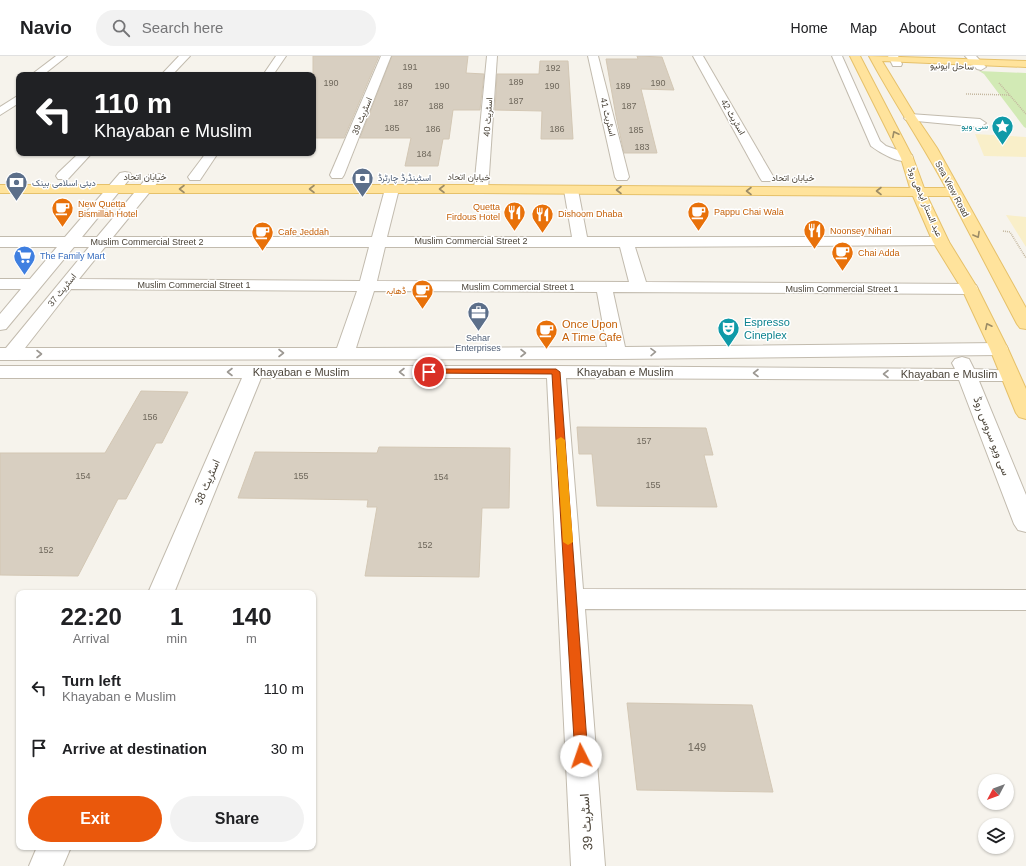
<!DOCTYPE html>
<html lang="en">
<head>
<meta charset="utf-8">
<style>
  body { margin:0; font-family:Arial,Vazirmatn,sans-serif; background:#f2f2f2; color:#202124; height:100vh; display:flex; flex-direction:column; font-size:15px; white-space:nowrap }
  * { box-sizing:border-box; margin:0 }
  p { font-size:13px; color:#757577 }
  .icon { flex:none; width:22px; height:22px; fill:none; stroke:currentColor; stroke-width:2; stroke-linecap:round; stroke-linejoin:round }
  .map { position:relative; flex:1; overflow:hidden }
  .side { position:absolute; left:16px; top:534px; width:300px; height:260px; display:flex; flex-direction:column; background:#fff; border-radius:8px; box-shadow:0 1px 3px #0004 }
  .side>* { flex:none }
  .guide { position:absolute; left:16px; top:16px; width:300px; height:84px; border-radius:8px; box-shadow:0 1px 3px #0004; background:#202124; color:#fff; overflow:hidden }
  .needle { width:26px; rotate:229deg }
  .fabs { position:absolute; left:978px; top:718px; display:grid; gap:8px }
  .fabs a { display:grid; place-items:center; width:36px; height:36px; border-radius:50%; background:#fff; box-shadow:0 1px 3px #0004; font-size:20px }
  .pin { position:absolute; display:grid; place-items:center; width:34px; height:34px; color:#fff; margin:-17px; border:2px solid #fff; border-radius:50%; box-shadow:0 1px 4px #0007 }
  .me { position:absolute; width:44px; margin:-22px; rotate:356deg; stroke-linejoin:round; filter:drop-shadow(0 0 3px #0008) }
  .turn { display:flex; align-items:center; gap:14px; height:84px; padding:0 12px; font-size:18px }
  .turn .icon { width:52px; height:52px; stroke-width:2.5 }
  .turn b { display:block; font-size:28px; line-height:34px }
  .eta { display:flex; justify-content:space-evenly; align-items:center; height:68px; text-align:center }
  .eta b { font-size:24px; font-weight:700; line-height:28px }
  .action { display:flex; gap:8px; margin-top:auto; padding:8px 12px }
  .action a { flex:1; height:46px; border-radius:24px; background:#ea580c; color:#fff; font-size:16px; font-weight:700; line-height:46px; text-align:center }
  .action a+a { background:#f2f2f2; color:#202124 }
  ul { padding:0; list-style:none }
  li { display:flex; align-items:center; gap:12px; height:60px; padding:0 12px }
  li div { flex:1 }
  li b { display:block; font-size:15px }
  li em { font-style:normal }
  header { display:flex; align-items:center; gap:24px; box-sizing:border-box; height:56px; padding:0 20px; background:#fff; border-bottom:1px solid #e0e0e0 }
  header strong { font-size:19px }
  nav { display:flex; gap:22px; margin-inline-start:auto; font-size:14px }
  .search { width:280px; height:36px; background:#f2f2f2; display:flex; align-items:center; gap:10px; box-sizing:border-box; padding:0 14px; border-radius:22px; color:#757577; font-size:15px }
  .map>svg:first-child { display:block }
  .green { fill:#d2eab5 }
  .sand { fill:#f9efc9 }
  .building { fill:#d8cfc1; stroke:#d3c7b4 }
  .lines { fill:none; stroke-linecap:round; stroke-linejoin:round }
  .minor-casing { stroke:#c2bbae; stroke-width:2 }
  .major-casing { stroke:#e6c16a; stroke-width:2 }
  .path { stroke:#c4b79f; stroke-width:1.5; stroke-dasharray:1 1; stroke-linecap:butt }
  .minor { fill:#fff; fill-rule:evenodd }
  .major { fill:#ffe39c; fill-rule:evenodd }
  .oneway { stroke:#9c8c66 }
  .oneway2 { stroke:#9c9892 }
  .route { fill:#ea580c; stroke:#983908 }
  .slow { fill:#f59e0b }
  .labels { text-anchor:middle; dominant-baseline:central; stroke-width:3; stroke-linejoin:round; paint-order:stroke }
  .far-street-label { font-size:9px; fill:#4b4439; stroke:#fff }
  .number-label { font-size:9px; fill:#6e675b }
  .far-culture-label { font-size:9px; fill:#0d838f; stroke:#fff; text-anchor:end }
  .far-service-label { font-size:9px; fill:#4e5e75; stroke:#fff; text-anchor:start }
  .far-food-label { font-size:9px; fill:#c56008; stroke:#fff; text-anchor:start }
  .far-shop-label { font-size:9px; fill:#366cbe; stroke:#fff; text-anchor:start }
  .culture-label { font-size:11px; fill:#0d838f; stroke:#fff; text-anchor:start }
  .food-label { font-size:11px; fill:#c56008; stroke:#fff; text-anchor:start }
  .street-label { font-size:11px; fill:#4b4439; stroke:#fff }
  .near-number-label { font-size:11px; fill:#6e675b }
  .near-street-label { font-size:13px; fill:#4b4439; stroke:#fff }
</style>
</head>
<body>
<header>
<strong>Navio</strong>
<div class="search"><svg class="icon" aria-label="search" viewBox="0 0 24 24"><circle cx="10" cy="10" r="6"/><path d="M15 15l6 6"/></svg>Search here</div>
<nav><a>Home</a><a>Map</a><a>About</a><a>Contact</a></nav>
</header>
<div class="map">
<svg width="1026" height="810" viewBox="0 0 1026 810">
  <rect width="100%" height="100%" fill="#f6f3ec"/>
  <path class="green" d="M979 15 1026 17V72L1024 71 984 18Z"/>
  <g class="sand">
    <path d="M975 78 1026 81V101L984 100Z"/>
    <path d="M1006 159 1026 161V191Z"/>
  </g>
  <g class="building">
    <path d="M313 0H379L344 82H313Z"/>
    <path d="M392 0H468L466 17 484 18 480 54H453L449 83H443L438 110H405L411 82H360Z"/>
    <path d="M637 0 662 1 674 34 641 33 657 97H624L616 60 606 3H638Z"/>
    <path d="M540 5H568L573 83H541L542 55 495 54 497 18H539Z"/>
    <path d="M141 335 188 336 162 387H156L126 443H118L78 520 0 519V397H105Z"/>
    <path d="M577 371 706 372 713 399H704L717 451 597 450 592 398H579Z"/>
    <path d="M379 391 510 392 509 452H482L479 521 365 520 377 451H367L368 444 238 442 255 396 377 397Z"/>
    <path d="M627 647 752 649 773 736 637 734Z"/>
  </g>
  <g class="lines">
    <defs>
      <g id="minor">
        <path d="M56 0H67L43 19H31Z"/>
        <path d="M179 0H190L172 19H161Z"/>
        <path d="M276 0H286L273 19H263Z"/>
        <path d="M381 0H391L344 119 342 122H332L330 119Z"/>
        <path d="M487 0H497L488 133 486 136H476L474 133Z"/>
        <path d="M588 0H598L629 121 627 124H617L615 121Z"/>
        <path d="M693 0H703L774 122 772 125H762L760 122Z"/>
        <path d="M832 0H842L880 85 886 90 912 99 913 102 912 105C899 108 880 97 871 90Z"/>
        <path d="M888 0H898L902 8 901 10H893Z"/>
        <path d="M965 0H976L986 11 981 14 977 13Z"/>
        <path d="M19 39V47L0 59V51Z"/>
        <path d="M910 58 980 63 986 67 980 71 906 64 904 62Z"/>
        <path d="M79 97H92L68 123H58L56 120 58 117Z"/>
        <path d="M206 97H218L200 124H190L188 121Z"/>
        <path d="M125 116 130 117 132 120 82 181H97L150 118H160L162 121 113 181H372L385 133 387 130H397L399 133 387 181H572L564 134 566 131H576L578 134 587 181H941L946 183 949 186 946 189 635 191 646 226 970 228 976 229 978 233 976 237 970 238 613 236 625 291 999 287 1006 289 1008 293 1006 297 999 299 617 303 0 304V292H6L89 191H74L6 273 0 274V258L21 233H0V223H30L57 191H0V181H65L120 117ZM105 191H369L360 225 79 223ZM385 191H620L629 226 377 225ZM71 233 357 235 337 292H25ZM374 235 597 236 607 291 356 292Z"/>
        <path d="M962 301 969 303 974 313 1016 315 1019 319 1016 323 1009 325H979L1026 439V476L1018 474 1014 468 959 324 566 322 583 533 1026 534V554L585 553 605 810H571L547 322H261L174 537H148L242 322H0V310H556L955 313 952 307 955 303Z"/>
        <path d="M37 791H71L63 810H29Z"/>
      </g>
      <path id="major" d="M850 0H860L913 102 924 132H946C922 87 893 45 869 0L1026 5V11L882 5 916 61 937 92 1026 252V273L1020 272 1017 268 950 140H927L949 186 978 233 1008 293 1026 333V363L1019 361 1016 357 990 293 962 233 933 186 913 140 481 137H0V129H481L910 132 901 102Z"/>
    </defs>
    <use href="#minor" class="minor-casing"/>
    <use href="#major" class="major-casing"/>
    <g class="path">
      <path d="M999 27 1026 58"/>
      <path d="M966 38 1010 39"/>
      <path d="M1003 175 1010 176 1026 202"/>
    </g>
    <use href="#minor" class="minor"/>
    <use href="#major" class="major"/>
  </g>
  <defs><path id="oneway-chevron" d="M-2-3.5L2.5 0L-2 3.5" fill="none" stroke-width="1.6" stroke-linecap="round" stroke-linejoin="round"/></defs>
  <g class="oneway">
    <use href="#oneway-chevron" transform="translate(895 78) rotate(-117)"/>
    <use href="#oneway-chevron" transform="translate(182 133) rotate(180)"/>
    <use href="#oneway-chevron" transform="translate(312 133) rotate(180)"/>
    <use href="#oneway-chevron" transform="translate(442 133) rotate(180)"/>
    <use href="#oneway-chevron" transform="translate(619 134) rotate(-180)"/>
    <use href="#oneway-chevron" transform="translate(749 135) rotate(-180)"/>
    <use href="#oneway-chevron" transform="translate(879 135) rotate(-180)"/>
    <use href="#oneway-chevron" transform="translate(977 179) rotate(61)"/>
    <use href="#oneway-chevron" transform="translate(988 270) rotate(-116)"/>
  </g>
  <g class="oneway2">
    <use href="#oneway-chevron" transform="translate(653 296) rotate(-1)"/>
    <use href="#oneway-chevron" transform="translate(281 297)"/>
    <use href="#oneway-chevron" transform="translate(523 297)"/>
    <use href="#oneway-chevron" transform="translate(39 298)"/>
    <use href="#oneway-chevron" transform="translate(230 316) rotate(180)"/>
    <use href="#oneway-chevron" transform="translate(402 316) rotate(180)"/>
    <use href="#oneway-chevron" transform="translate(756 317) rotate(-180)"/>
    <use href="#oneway-chevron" transform="translate(886 318) rotate(-180)"/>
  </g>
  <path class="route" d="M429 313H556L560 316 588 700 586 704 581 705 577 704 575 700 552 318 426 317 425 316Z"/>
  <path class="slow" d="M561 381 565 384 573 486 568 489 563 486 556 384Z"/>
  <defs>
    <symbol id="sight-pin" viewBox="-11 -11 22 30"><path d="M0 17L-7.5 6A9.5 9.5 0 1 1 7.5 6Z" fill="#0f9aa8" stroke="#fff"/><path d="M0-6L1.8-2.2L6-1.7L2.9 1.2L3.7 5.4L0 3.3L-3.7 5.4L-2.9 1.2L-6-1.7L-1.8-2.2Z" fill="#fff"/></symbol>
    <symbol id="bank-pin" viewBox="-11 -11 22 30"><path d="M0 17L-7.5 6A9.5 9.5 0 1 1 7.5 6Z" fill="#5c6f8a" stroke="#fff"/><path d="M-6-4H6V4H-6ZM0-2.3a2.3 2.3 0 1 0 0 4.6a2.3 2.3 0 1 0 0-4.6Z" fill="#fff"/></symbol>
    <symbol id="cafe-pin" viewBox="-11 -11 22 30"><path d="M0 17L-7.5 6A9.5 9.5 0 1 1 7.5 6Z" fill="#e8710a" stroke="#fff"/><path d="M-5.5-4.5H6V0H3Q3 3.5 0 3.5H-2.5Q-5.5 3.5-5.5 0ZM3-3.2v2h1.7v-2ZM-6 4.5H4V6H-6Z" fill="#fff"/></symbol>
    <symbol id="restaurant-pin" viewBox="-11 -11 22 30"><path d="M0 17L-7.5 6A9.5 9.5 0 1 1 7.5 6Z" fill="#e8710a" stroke="#fff"/><path d="M-5-6h1v4h1v-4h1v4h1v-4h1v5L-1.5 .5V6h-2V.5L-5-1ZM5-6V6H3V1.5H1.5Q1.5-4 5-6Z" fill="#fff"/></symbol>
    <symbol id="supermarket-pin" viewBox="-11 -11 22 30"><path d="M0 17L-7.5 6A9.5 9.5 0 1 1 7.5 6Z" fill="#3f7fe0" stroke="#fff"/><path d="M-6-5.5h2.5l.6 2H6L4.5 2H-2.5L-4.4-4H-6ZM-1.5 3.2a1.3 1.3 0 1 0 .1 0ZM3 3.2a1.3 1.3 0 1 0 .1 0Z" fill="#fff"/></symbol>
    <symbol id="office-pin" viewBox="-11 -11 22 30"><path d="M0 17L-7.5 6A9.5 9.5 0 1 1 7.5 6Z" fill="#5c6f8a" stroke="#fff"/><path d="M-6-3h4V-5.5h4V-3h4V5H-6ZM-1-4.5V-3h2v-1.5ZM-6 0V1H6V0Z" fill="#fff"/></symbol>
    <symbol id="theatre-pin" viewBox="-11 -11 22 30"><path d="M0 17L-7.5 6A9.5 9.5 0 1 1 7.5 6Z" fill="#0f9aa8" stroke="#fff"/><path d="M-5-5.5Q0-4 5-5.5V0Q5 5 0 6Q-5 5-5 0ZM-3.3-2.5H-1v1.5H-3.3ZM1-2.5H3.3v1.5H1ZM-2.8 1Q0 5.5 2.8 1Z" fill="#fff"/></symbol>
  </defs>
  <g fill-rule="evenodd">
    <use href="#sight-pin" x="990" y="58" width="25" height="34"/>
    <use href="#bank-pin" x="350" y="110" width="25" height="34"/>
    <use href="#bank-pin" x="4" y="114" width="25" height="34"/>
    <use href="#cafe-pin" x="50" y="140" width="25" height="34"/>
    <use href="#restaurant-pin" x="502" y="144" width="25" height="34"/>
    <use href="#cafe-pin" x="686" y="144" width="25" height="34"/>
    <use href="#restaurant-pin" x="530" y="146" width="25" height="34"/>
    <use href="#restaurant-pin" x="802" y="162" width="25" height="34"/>
    <use href="#cafe-pin" x="250" y="164" width="25" height="34"/>
    <use href="#cafe-pin" x="830" y="184" width="25" height="34"/>
    <use href="#supermarket-pin" x="12" y="188" width="25" height="34"/>
    <use href="#cafe-pin" x="410" y="222" width="25" height="34"/>
    <use href="#office-pin" x="466" y="244" width="25" height="34"/>
    <use href="#theatre-pin" x="716" y="260" width="25" height="34"/>
    <use href="#cafe-pin" x="534" y="262" width="25" height="34"/>
  </g>
  <g class="labels">
    <g class="far-street-label">
      <text transform="translate(952 10) rotate(2)">ساحل ایونیو</text>
      <text transform="translate(362 60) rotate(-68)">اسٹریٹ 39</text>
      <text transform="translate(488 61) rotate(-86)">اسٹریٹ 40</text>
      <text transform="translate(608 61) rotate(76)">اسٹریٹ 41</text>
      <text transform="translate(733 61) rotate(60)">اسٹریٹ 42</text>
      <text x="145" y="121">خیابان اتحاد</text>
      <text transform="translate(469 121) rotate(1)">خیابان اتحاد</text>
      <text x="793" y="122">خیابان اتحاد</text>
      <text transform="translate(952 133) rotate(62)">Sea View Road</text>
      <text transform="translate(925 146) rotate(67)">عبد الستار ایدھی روڈ</text>
      <text x="471" y="185">Muslim Commercial Street 2</text>
      <text x="147" y="186">Muslim Commercial Street 2</text>
      <text x="194" y="229">Muslim Commercial Street 1</text>
      <text x="518" y="231">Muslim Commercial Street 1</text>
      <text x="842" y="233">Muslim Commercial Street 1</text>
      <text transform="translate(62 234) rotate(-51)">اسٹریٹ 37</text>
    </g>
    <g class="number-label">
      <text x="410" y="11">191</text>
      <text x="553" y="12">192</text>
      <text x="516" y="26">189</text>
      <text x="331" y="27">190</text>
      <text x="658" y="27">190</text>
      <text x="405" y="30">189</text>
      <text x="442" y="30">190</text>
      <text x="552" y="30">190</text>
      <text x="623" y="30">189</text>
      <text x="516" y="45">187</text>
      <text x="401" y="47">187</text>
      <text x="436" y="50">188</text>
      <text x="629" y="50">187</text>
      <text x="392" y="72">185</text>
      <text x="433" y="73">186</text>
      <text x="557" y="73">186</text>
      <text x="636" y="74">185</text>
      <text x="642" y="91">183</text>
      <text x="424" y="98">184</text>
      <text x="150" y="361">156</text>
      <text x="644" y="385">157</text>
      <text x="83" y="420">154</text>
      <text x="301" y="420">155</text>
      <text x="441" y="421">154</text>
      <text x="653" y="429">155</text>
      <text x="425" y="489">152</text>
      <text x="46" y="494">152</text>
    </g>
    <g class="far-culture-label">
      <text x="988" y="70">سی ویو</text>
    </g>
    <g class="far-service-label">
      <text x="378" y="122">اسٹینڈرڈ چارٹرڈ</text>
      <text x="32" y="127">دبئی اسلامی بینک</text>
      <text x="478" y="282" text-anchor="middle">Sehar<tspan x="478" dy="10">Enterprises</tspan></text>
    </g>
    <g class="far-food-label">
      <text x="78" y="148">New Quetta<tspan x="78" dy="10">Bismillah Hotel</tspan></text>
      <text x="500" y="151" text-anchor="end">Quetta<tspan x="500" dy="10">Firdous Hotel</tspan></text>
      <text x="714" y="156">Pappu Chai Wala</text>
      <text x="558" y="158">Dishoom Dhaba</text>
      <text x="830" y="175">Noonsey Nihari</text>
      <text x="278" y="176">Cafe Jeddah</text>
      <text x="858" y="197">Chai Adda</text>
      <text x="406" y="235" text-anchor="end">ڈھابہ</text>
    </g>
    <g class="far-shop-label">
      <text x="40" y="200">The Family Mart</text>
    </g>
    <g class="culture-label">
      <text x="744" y="266">Espresso<tspan x="744" dy="13">Cineplex</tspan></text>
    </g>
    <g class="food-label">
      <text x="562" y="268">Once Upon<tspan x="562" dy="13">A Time Cafe</tspan></text>
    </g>
    <g class="street-label">
      <text x="301" y="316">Khayaban e Muslim</text>
      <text x="625" y="316">Khayaban e Muslim</text>
      <text x="949" y="318">Khayaban e Muslim</text>
      <text transform="translate(992 380) rotate(69)">سی ویو سروس روڈ</text>
      <text transform="translate(207 426) rotate(-67)">اسٹریٹ 38</text>
    </g>
    <g class="near-number-label">
      <text x="697" y="691">149</text>
    </g>
    <g class="near-street-label">
      <text transform="translate(586 766) rotate(-94)">اسٹریٹ 39</text>
    </g>
  </g>
</svg>
<div class="fabs">
<a><svg class="needle" viewBox="-14 -14 28 28"><path d="M0-13l5 13h-10z" fill="#e53935"/><path d="M0 13l5-13h-10z" fill="#757577"/></svg></a>
<a><svg class="icon" aria-label="layers" viewBox="0 0 24 24"><path d="M12 4l9 5-9 5-9-5zM3 14l9 5 9-5"/></svg></a>
</div>
<div class="pin" style="left:429px;top:316px;background:#d93025"><svg class="icon" aria-label="arrive" viewBox="0 0 24 24"><path d="M6 21V4h12l-3 4 3 4H6"/></svg></div>
<svg class="me" style="left:581px;top:700px" viewBox="-20 -20 40 40"><circle r="19" fill="#fff"/><path d="M0-13L10 11 0 6-10 11z" fill="#ea580c"/></svg>
<div class="guide">
<div class="turn"><svg class="icon" aria-label="left" viewBox="0 0 24 24"><path d="M17 20v-9H6M10 6l-5 5 5 5"/></svg><div><b>110 m</b>Khayaban e Muslim</div></div>
</div>
<section class="side">
<div class="eta">
<div><b>22:20</b><p>Arrival</p></div>
<div><b>1</b><p>min</p></div>
<div><b>140</b><p>m</p></div>
</div>
<ul>
<li><svg class="icon" aria-label="left" viewBox="0 0 24 24"><path d="M17 20v-9H6M10 6l-5 5 5 5"/></svg><div><b>Turn left</b><p>Khayaban e Muslim</p></div><em>110 m</em></li>
<li><svg class="icon" aria-label="arrive" viewBox="0 0 24 24"><path d="M6 21V4h12l-3 4 3 4H6"/></svg><div><b>Arrive at destination</b></div><em>30 m</em></li>
</ul>
<div class="action"><a>Exit</a><a>Share</a></div>
</section>
</div>
</body>
</html>
